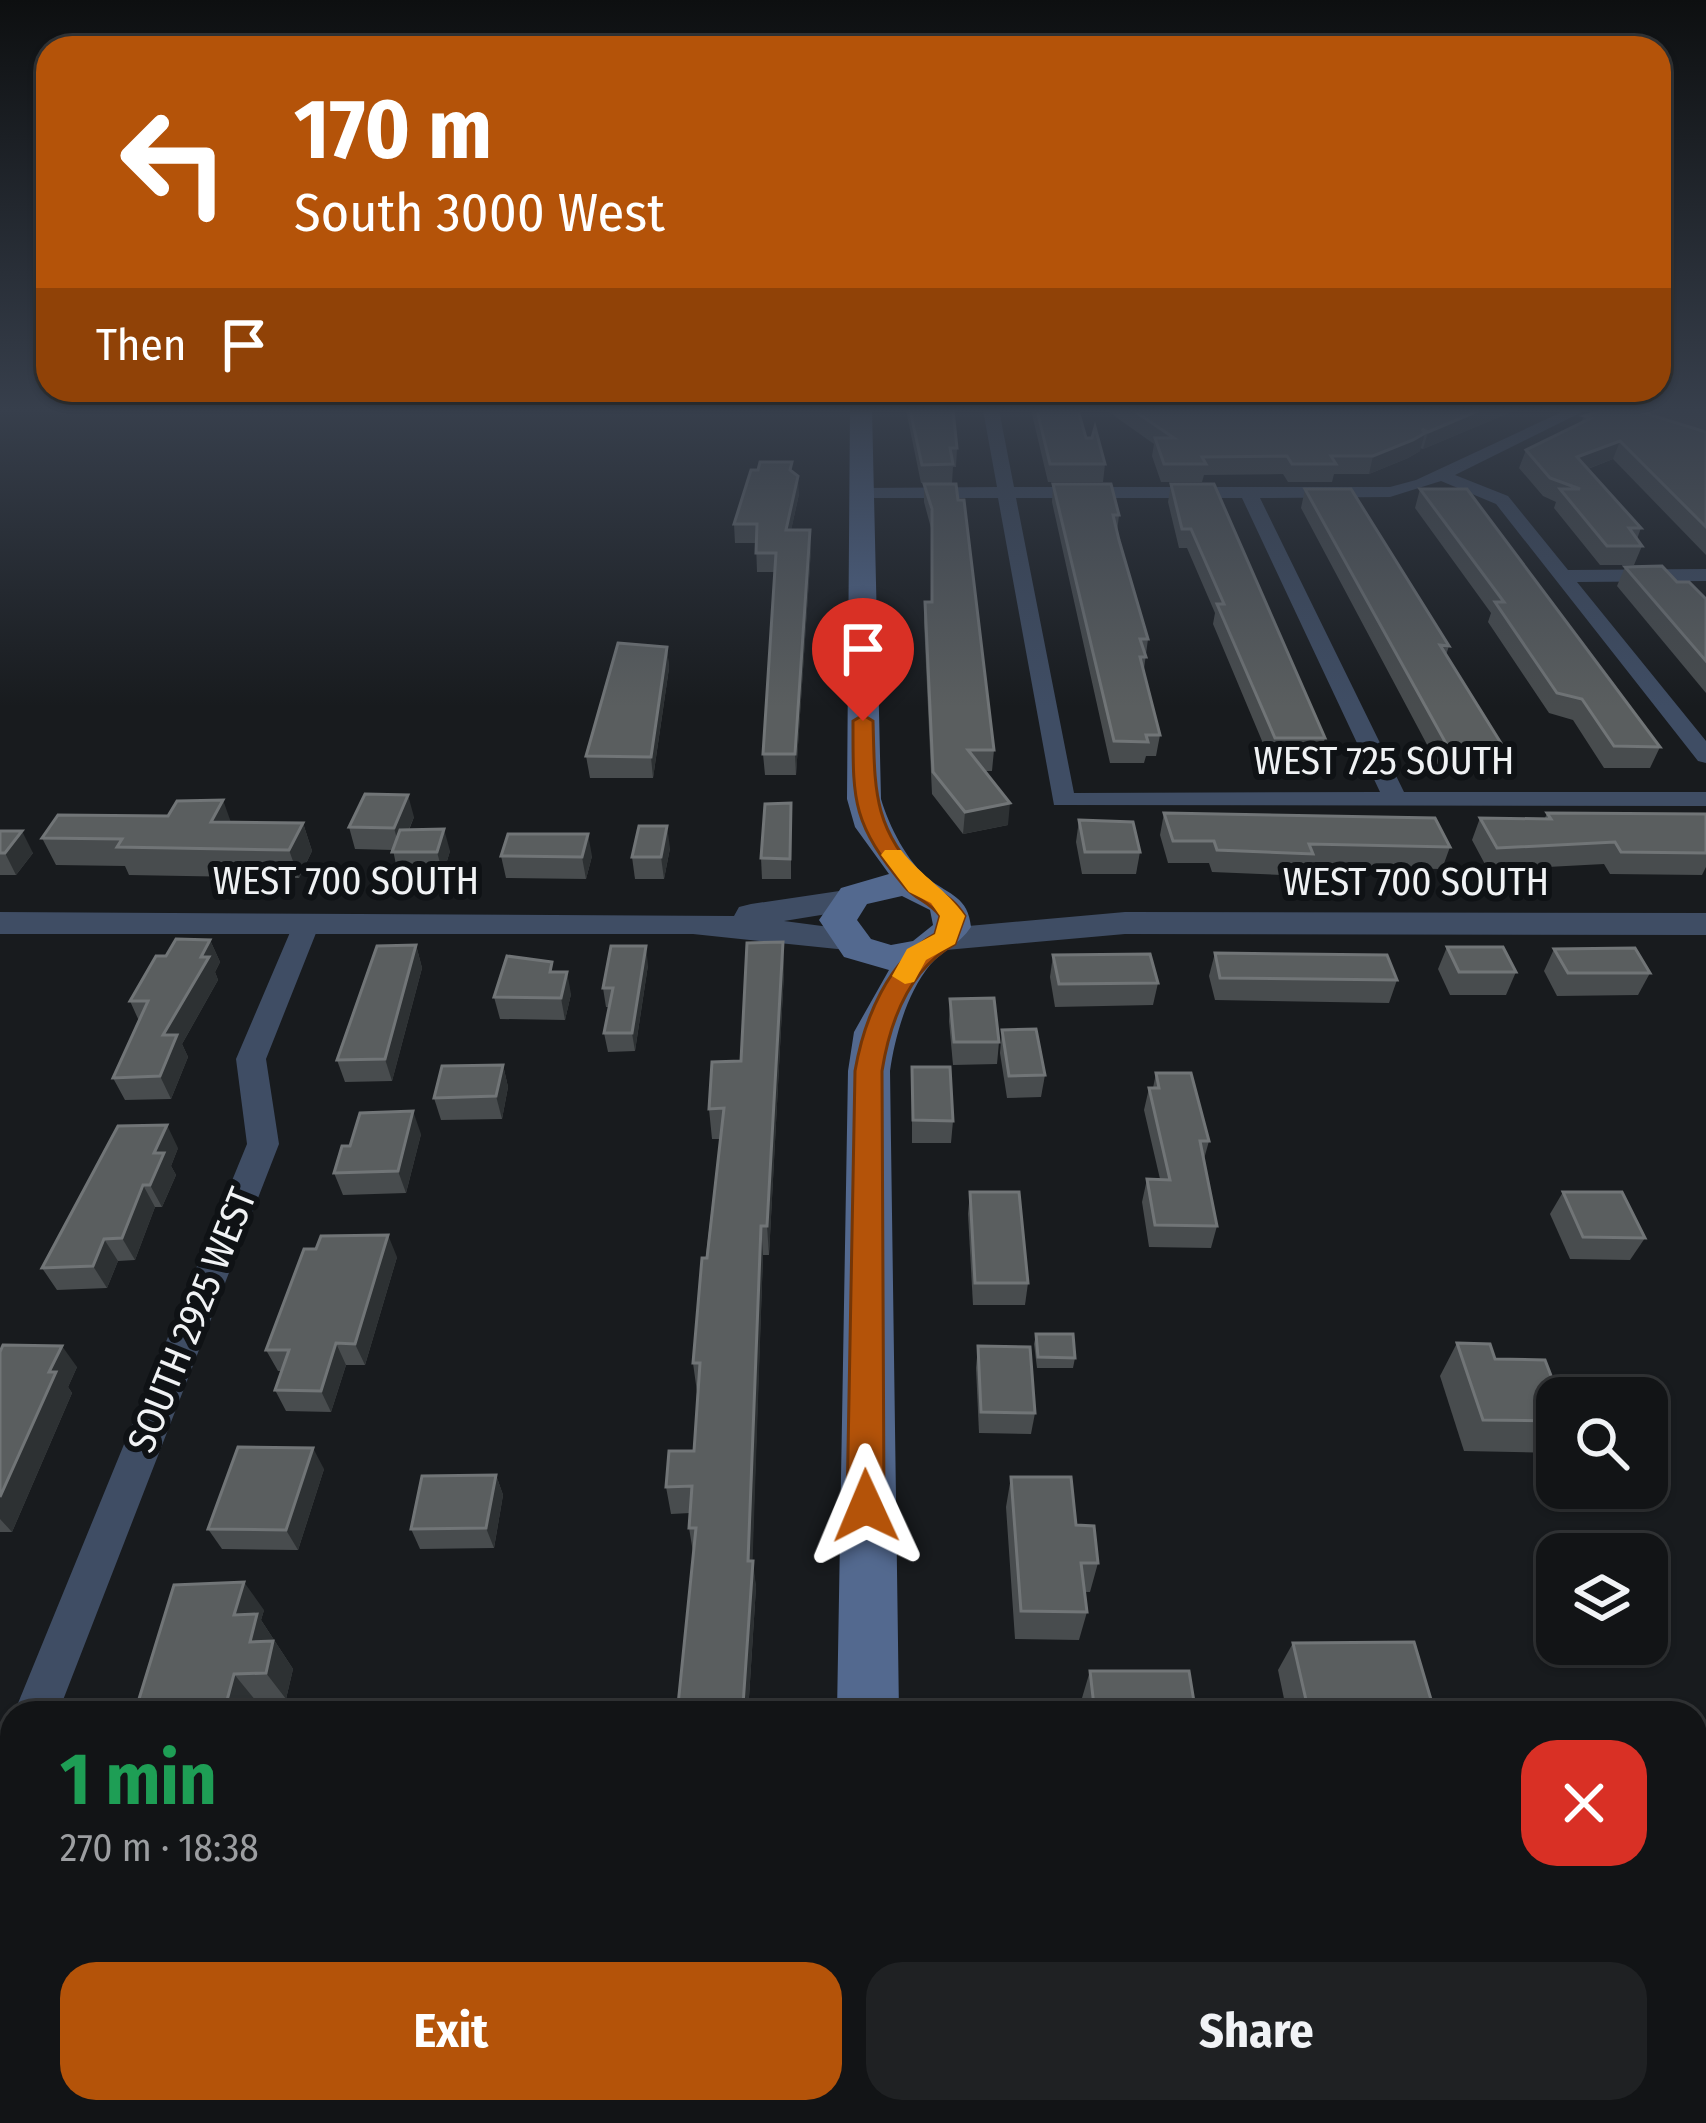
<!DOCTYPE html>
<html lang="en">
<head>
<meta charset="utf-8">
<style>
  body { margin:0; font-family:"Fira Sans Condensed",sans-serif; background:#1f2123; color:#f1f3f6; height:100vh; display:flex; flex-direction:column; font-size:45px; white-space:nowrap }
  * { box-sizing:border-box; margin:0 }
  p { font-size:39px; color:#9c9ea1 }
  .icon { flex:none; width:66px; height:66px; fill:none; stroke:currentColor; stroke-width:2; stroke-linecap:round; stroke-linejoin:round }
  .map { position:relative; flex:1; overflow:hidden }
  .sheet { position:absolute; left:0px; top:1701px; width:1707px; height:423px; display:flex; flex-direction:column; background:#121416; border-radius:36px 36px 0 0; box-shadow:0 3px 9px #0004,0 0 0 3px #313335 }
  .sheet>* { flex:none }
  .top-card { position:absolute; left:36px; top:36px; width:1635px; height:366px; border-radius:36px; box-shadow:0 3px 9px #0004,0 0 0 3px #313335; background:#b45309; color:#fff; overflow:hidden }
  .buttons { position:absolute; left:1536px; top:1377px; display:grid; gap:24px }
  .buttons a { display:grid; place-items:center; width:132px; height:132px; border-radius:24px; background:#121416; box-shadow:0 3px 9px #0004,0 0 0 3px #313335; font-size:60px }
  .pin { position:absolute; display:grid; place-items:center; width:102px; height:102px; color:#fff; margin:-123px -51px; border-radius:50% 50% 50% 0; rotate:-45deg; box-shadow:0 0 12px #0007 }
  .pin .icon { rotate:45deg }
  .me { position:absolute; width:132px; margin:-66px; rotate:359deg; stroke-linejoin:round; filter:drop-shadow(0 0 9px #0008) }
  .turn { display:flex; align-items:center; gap:42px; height:252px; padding:0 60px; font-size:54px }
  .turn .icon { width:156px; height:156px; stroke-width:2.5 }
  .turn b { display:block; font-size:84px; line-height:102px }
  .then { display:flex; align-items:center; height:114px; padding:0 60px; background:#0003; gap:24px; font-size:45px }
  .round { display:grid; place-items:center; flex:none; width:126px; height:126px; border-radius:36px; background:#1f2123 }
  .headline { display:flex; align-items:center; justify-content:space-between; height:204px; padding:0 60px }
  h1 { font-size:72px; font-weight:700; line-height:90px; color:#1e9e55 }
  .action { display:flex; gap:24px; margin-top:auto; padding:24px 60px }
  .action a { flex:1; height:138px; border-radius:36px; background:#b45309; color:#fff; font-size:48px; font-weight:700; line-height:138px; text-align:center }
  .action a+a { background:#1f2123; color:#f1f3f6 }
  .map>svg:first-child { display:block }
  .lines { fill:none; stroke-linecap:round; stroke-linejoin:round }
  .minor { fill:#3f4d64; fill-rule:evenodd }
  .tertiary { fill:#3f4d64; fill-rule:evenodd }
  .secondary { fill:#53698f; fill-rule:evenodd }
  .wall { fill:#484c4e }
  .shaded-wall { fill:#2d3133 }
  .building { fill:#5a5e5f; stroke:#717577; stroke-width:3 }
  .route { fill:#b45309; stroke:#753606; stroke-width:3 }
  .slow { fill:#f59e0b }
  .labels { text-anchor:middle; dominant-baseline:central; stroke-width:12; stroke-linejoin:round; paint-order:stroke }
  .street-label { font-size:39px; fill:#f0f2f4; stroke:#0f1215 }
</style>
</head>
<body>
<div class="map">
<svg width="1706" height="2123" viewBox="0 0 1706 2123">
  <rect width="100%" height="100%" fill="#181b1e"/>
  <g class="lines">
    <g class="minor">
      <path d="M983 410H999L1014 487H1390L1416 480 1566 410H1586L1455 475 1508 496 1568 570 1706 569V581L1577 582 1706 741V763L1698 761 1496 504 1441 481 1390 497 1260 498 1404 792H1706V806L1054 805 998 498H862L853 493 862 488 997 487ZM1016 498H1242L1380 792 1074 793Z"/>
      <path d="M307 914 320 923 266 1059 279 1144 58 1713H14L247 1144 236 1059 294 923Z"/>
      <path d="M12 1750V1821L0 1826V1755Z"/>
    </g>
    <g class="tertiary">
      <path d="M846 890 863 901 858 909 784 921 860 931 865 939 847 950 693 934H0V912L734 916 739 907 751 904Z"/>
      <path d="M1125 912 1706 913V935L1125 934 946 950 928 939 946 928Z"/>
    </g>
    <g class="secondary">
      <path d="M850 410H872L881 799C889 826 907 862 930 880 950 895 968 897 971 927 959 945 942 951 930 965 907 993 895 1036 890 1071L899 1713H837L848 1071 854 1032 889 970 844 957 819 920 841 888 889 874 855 827 847 799ZM902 896 930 910 933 925 913 941 891 945 871 939 857 920 867 904Z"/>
      <path d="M836 2112H910L911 2123H837Z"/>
    </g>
  </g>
  <g class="wall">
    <path d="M906 410H953L957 448 956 467H953L952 483H921Z"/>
    <path d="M1031 410H1078L1086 438 1105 464 1103 482H1048Z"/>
    <path d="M1106 410H1516L1423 449 1420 448V451L1408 458 1369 474H1334L1332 482H1288L1283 474 1204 475 1202 482H1161L1152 456 1154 444Z"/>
    <path d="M1642 410H1706V555L1613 459 1588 469 1641 528 1637 539 1642 546 1634 565H1600L1554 508 1556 502 1543 496 1519 468 1526 450 1581 423 1584 416 1641 412Z"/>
    <path d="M792 471 799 494 791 530 811 549 796 775H765L763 754 774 572H757L756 543H735L734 524Z"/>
    <path d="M924 484 994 750 992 771H985L1008 825 963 834 932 794 924 622 925 602H931V528L924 502Z"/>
    <path d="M1053 484 1119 515 1117 532 1148 639 1144 669 1160 735 1156 756H1146L1144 763H1110L1052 502Z"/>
    <path d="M1171 484 1325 738 1319 759 1270 760 1213 624 1215 613 1187 548H1179L1168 502Z"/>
    <path d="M1305 489 1449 646 1446 655 1504 748 1496 769H1440L1301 508Z"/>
    <path d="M1420 489 1660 747 1650 768H1604L1573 720 1549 713 1488 622 1491 613 1415 508Z"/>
    <path d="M1625 567 1677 582 1706 599V693L1617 586Z"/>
    <path d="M667 647 669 668 653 778H590L586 756Z"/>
    <path d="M791 803V879H762L761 858Z"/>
    <path d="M1164 813 1450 847 1442 869 1309 867 1307 876 1212 872 1209 863H1168L1160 835Z"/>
    <path d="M1547 813 1706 814V867L1702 875 1610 874 1604 864 1488 870 1472 840 1480 818H1545Z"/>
    <path d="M414 817 409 830 450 851 443 874H398L393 850 355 849 349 827Z"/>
    <path d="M1079 820 1140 852 1136 874H1082L1076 842Z"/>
    <path d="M231 822 303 823 312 851 299 878 129 875 125 866 56 865 42 838Z"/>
    <path d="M0 831 33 853 16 875H0Z"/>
    <path d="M670 848 664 879H635L632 857Z"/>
    <path d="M501 856H592L586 879 506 878Z"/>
    <path d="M210 940 220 962 215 972 218 980 182 1044 188 1057 171 1099 125 1100 113 1078 139 1021 130 1001Z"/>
    <path d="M783 942 784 972 769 1255H763L752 1561 756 1587 748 1713H680L678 1705 693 1552 689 1528 690 1513 671 1514 666 1487 694 1451 697 1392 693 1363 720 1139H712L709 1109 741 1061Z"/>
    <path d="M416 945 422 968 392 1081 345 1082 337 1060Z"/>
    <path d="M1447 947 1516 972 1506 995H1450L1438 969Z"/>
    <path d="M1554 949 1650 973 1638 995 1557 996 1544 971Z"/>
    <path d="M1215 953 1397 980 1389 1003 1215 1000 1209 976Z"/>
    <path d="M1053 955 1158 983 1153 1005 1055 1007 1050 977Z"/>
    <path d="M648 965 635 1051 608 1052 604 1033 609 1007H606L603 988Z"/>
    <path d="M554 972 571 994 565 1020 500 1019 494 997Z"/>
    <path d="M950 999 999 1042 997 1064 953 1065 949 1021Z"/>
    <path d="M1002 1030 1045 1075 1041 1097 1007 1098 1000 1053Z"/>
    <path d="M503 1065 508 1087 502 1119 441 1120 434 1098Z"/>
    <path d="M912 1067 953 1121 951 1143H912Z"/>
    <path d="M1156 1073 1209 1141 1204 1159 1217 1226 1211 1248 1149 1247 1142 1202 1147 1179H1160L1144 1110 1149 1088H1153Z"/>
    <path d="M421 1134 406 1193 343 1195 334 1173Z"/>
    <path d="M178 1148 171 1166 176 1175 162 1207H155L135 1260 118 1261 107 1288 57 1290 42 1268Z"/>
    <path d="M970 1192 1028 1283 1025 1305H973L968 1214Z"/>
    <path d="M1563 1192 1645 1238 1630 1260 1570 1259 1550 1214Z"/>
    <path d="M397 1257 365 1365H346L331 1412 286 1411 275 1390 282 1371H278L266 1350Z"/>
    <path d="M1036 1334 1075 1358 1073 1368H1037L1034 1344Z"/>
    <path d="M1457 1343 1555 1386 1557 1398V1453L1464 1451 1440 1376Z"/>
    <path d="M978 1346 1035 1413 1031 1434 979 1433 976 1368Z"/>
    <path d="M0 1352 77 1367 68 1387 72 1393 12 1532H0Z"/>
    <path d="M324 1469 298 1550 222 1549 208 1529Z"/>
    <path d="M496 1475 503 1495 494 1548 420 1549 411 1529Z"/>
    <path d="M1011 1477 1076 1525 1098 1563 1090 1592H1084L1087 1612 1079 1640 1015 1639 1006 1507Z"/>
    <path d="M264 1610 261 1620 293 1669 286 1699 256 1701 253 1713 135 1712Z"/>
    <path d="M1293 1643 1435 1713H1287L1278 1670Z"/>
    <path d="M1090 1671 1195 1708 1193 1713H1066L1068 1706H1083L1082 1698Z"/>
    <path d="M54 2112H135L133 2118 62 2115Z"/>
    <path d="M1054 2112H1195L1186 2121 1054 2120Z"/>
  </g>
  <g class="shaded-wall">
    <path d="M1480 410H1516L1423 449 1428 432Z"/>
    <path d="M1425 433 1420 451 1408 458 1369 474 1373 456Z"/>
    <path d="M1620 441 1613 459 1571 475 1577 457Z"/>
    <path d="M798 476 799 494 787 549 786 530Z"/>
    <path d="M810 530 811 549 796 775 795 754Z"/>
    <path d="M667 647 669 668 653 778 651 757Z"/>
    <path d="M408 795 414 817 400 850 394 828Z"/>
    <path d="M223 800 233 828 211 822Z"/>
    <path d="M1010 803 1008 825 963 834 965 812Z"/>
    <path d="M303 823 312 851 299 878 289 850Z"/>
    <path d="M667 826 670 848 664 879 661 857Z"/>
    <path d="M444 829 450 851 443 874 437 852Z"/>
    <path d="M22 831 33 853 16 875 5 853Z"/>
    <path d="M588 834 592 856 586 879 582 857Z"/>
    <path d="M210 940 220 962 215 972 218 980 182 1044 188 1057 171 1099 160 1076 163 1035Z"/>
    <path d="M783 942 784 972 769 1255 767 1226Z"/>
    <path d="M416 945 422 968 392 1081 385 1059Z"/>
    <path d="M646 946 648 965 635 1051 632 1033Z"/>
    <path d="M567 972 571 994 565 1020 561 998Z"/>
    <path d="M503 1065 508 1087 502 1119 496 1096Z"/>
    <path d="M413 1111 421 1134 406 1193 398 1171Z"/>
    <path d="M167 1125 178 1148 171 1166 176 1175 162 1207 150 1185 154 1153Z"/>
    <path d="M143 1185 155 1207 135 1260 122 1238Z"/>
    <path d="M761 1226 763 1255 752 1578 753 1561 756 1587 748 1713H744Z"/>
    <path d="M388 1235 397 1257 365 1365 355 1344Z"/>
    <path d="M104 1239 118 1261 107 1288 93 1266Z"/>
    <path d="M336 1343 346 1365 331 1412 321 1391Z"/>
    <path d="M62 1346 77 1367 68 1387 72 1393 12 1532 0 1519V1497L49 1372Z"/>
    <path d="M313 1448 324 1469 298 1550 286 1530Z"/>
    <path d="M496 1475 503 1495 494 1548 486 1528Z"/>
    <path d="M244 1582 264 1610 261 1620 293 1669 286 1699 266 1673 234 1615Z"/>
    <path d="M234 1674 256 1701 253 1713H229L225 1708Z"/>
    <rect x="725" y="2112" width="6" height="11"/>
  </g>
  <g class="building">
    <path d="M910 410H953L957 448H950L953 464 922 465Z"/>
    <path d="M1037 410H1078L1086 438H1092L1095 427 1105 464H1050Z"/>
    <path d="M1133 410H1480L1428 432 1422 429 1425 433 1413 440 1373 456H1331L1336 464H1292L1287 456 1202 457 1206 464H1164L1155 438H1174Z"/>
    <path d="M1604 410H1635L1706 432V527L1620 441 1577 457 1641 528H1629L1642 546H1607L1560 489H1580L1550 478 1526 450 1591 418 1584 416Z"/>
    <path d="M760 462H792L790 470 798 476 786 530H810L795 754H763L776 553H756L757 524H734L751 470H758Z"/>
    <path d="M924 484H956L958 500H964L994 750H968L1010 803 965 812 933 772 925 602H932V509Z"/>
    <path d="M1053 484H1111L1119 515H1113L1119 540 1148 639H1140L1146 657H1140L1160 735H1146L1148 742 1114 741Z"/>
    <path d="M1171 484H1214L1325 738H1275L1217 604H1224L1191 529H1182Z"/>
    <path d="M1305 489H1351L1449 646 1440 645 1504 748 1448 747Z"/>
    <path d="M1420 489H1467L1660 747 1614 746 1582 699 1557 693 1495 602H1504Z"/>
    <path d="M1662 566 1677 582H1689L1706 599V661L1625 567Z"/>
    <path d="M618 643 667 647 651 757 586 756Z"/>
    <path d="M365 794 408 795 394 828 349 827Z"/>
    <path d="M223 800 211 822 303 823 289 850 117 847 122 839 42 838 58 815 168 816 177 801Z"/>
    <path d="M791 803 790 859 761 858 765 804Z"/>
    <path d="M1164 813 1435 818 1450 847 1309 844 1313 854 1217 850 1214 841H1173Z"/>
    <path d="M1547 813 1706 814V853L1621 852 1615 842 1497 848 1480 818 1551 819Z"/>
    <path d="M1079 820 1133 822 1140 852H1085Z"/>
    <path d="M639 826H667L661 857H632Z"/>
    <path d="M444 829 437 852H392L400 830Z"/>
    <path d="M0 831H22L5 853H0Z"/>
    <path d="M508 834H588L582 857 501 856Z"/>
    <path d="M176 939 210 940 201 957H209L163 1035H177L160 1076 113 1078 148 1001H130L156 956H166Z"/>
    <path d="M783 942 767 1226H761L748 1561H753L743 1705H678L696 1528H689L692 1486 666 1487 669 1451H694L700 1363H693L702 1258H707L724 1108 709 1109 712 1062 741 1061 747 943Z"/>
    <path d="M416 945 385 1059 337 1060 377 946Z"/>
    <path d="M611 946H646L632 1033H604L613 988H603Z"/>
    <path d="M1447 947H1503L1516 972H1459Z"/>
    <path d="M1635 948 1650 973H1568L1554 949Z"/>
    <path d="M1215 953 1387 955 1397 980 1220 978Z"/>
    <path d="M1150 954 1158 983 1059 984 1053 955Z"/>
    <path d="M507 956 552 962 550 972H567L561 998 494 997Z"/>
    <path d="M994 998 999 1042H954L950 999Z"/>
    <path d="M1036 1029 1045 1075 1009 1076 1002 1030Z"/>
    <path d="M503 1065 496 1096 434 1098 442 1066Z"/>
    <path d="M912 1067H950L953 1121 913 1120Z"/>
    <path d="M1156 1073H1191L1209 1141H1200L1217 1226 1155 1225 1147 1179 1170 1180 1149 1088H1159Z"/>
    <path d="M413 1111 398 1171 334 1173 342 1146H350L360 1113Z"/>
    <path d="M167 1125 154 1153H164L150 1185H143L122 1238 104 1239 93 1266 42 1268 118 1126Z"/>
    <path d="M970 1192H1019L1028 1283H975Z"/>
    <path d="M1563 1192H1622L1645 1238 1583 1237Z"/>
    <path d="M388 1235 355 1344 336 1343 321 1391 275 1390 289 1350H266L304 1249H316L321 1236Z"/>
    <path d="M1036 1334H1073L1075 1358 1038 1357Z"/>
    <path d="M1457 1343 1490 1344 1495 1359 1545 1360 1555 1386 1593 1387 1597 1398H1557V1421L1483 1420Z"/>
    <path d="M3 1345 62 1346 49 1372H56L0 1497V1352Z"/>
    <path d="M978 1346 1030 1347 1035 1413 981 1412Z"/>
    <path d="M238 1447 313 1448 286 1530 208 1529Z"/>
    <path d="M496 1475 486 1528 411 1529 422 1476Z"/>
    <path d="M1011 1477H1071L1076 1525 1094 1526 1098 1563H1081L1087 1612 1021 1611Z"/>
    <path d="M244 1582 234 1615 257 1614 250 1642 273 1641 266 1673 234 1674 225 1708 135 1712 174 1585Z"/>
    <path d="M1414 1642 1435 1713H1309L1293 1643Z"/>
    <path d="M1090 1671H1189L1195 1708H1123V1713H1069L1068 1706H1094Z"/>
    <path d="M653 2112H725V2123H652Z"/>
  </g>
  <linearGradient id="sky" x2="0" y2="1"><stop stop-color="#0d0f10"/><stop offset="0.58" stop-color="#373f4c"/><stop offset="1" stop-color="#373f4c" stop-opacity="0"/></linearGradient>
  <rect width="1706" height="707" fill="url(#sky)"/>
  <path class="route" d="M863 715 873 721C875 788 872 828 923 879 939 895 949 892 965 916L955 944C909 969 890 1021 882 1071L884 1506 878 1518 866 1523 853 1518 847 1506 855 1071C864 1019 888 960 935 934L940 916C930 902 915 899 905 887 851 822 853 801 853 721Z"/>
  <path class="slow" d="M885 850H901C922 877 946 889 965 916L955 944 926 960 914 982 905 984 892 976 907 949 935 934 940 916 931 903 909 892 881 855Z"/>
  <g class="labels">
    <g class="street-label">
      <text x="1384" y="761">WEST 725 SOUTH</text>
      <text x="346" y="881">WEST 700 SOUTH</text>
      <text x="1416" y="882">WEST 700 SOUTH</text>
      <text transform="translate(192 1320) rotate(-68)">SOUTH 2925 WEST</text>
    </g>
  </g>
</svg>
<div class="buttons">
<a><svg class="icon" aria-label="search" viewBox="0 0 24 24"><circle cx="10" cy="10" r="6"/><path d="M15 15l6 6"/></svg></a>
<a><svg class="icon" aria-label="layers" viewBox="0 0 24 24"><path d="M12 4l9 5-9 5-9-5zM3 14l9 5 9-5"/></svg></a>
</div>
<div class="pin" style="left:863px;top:721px;background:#d93025"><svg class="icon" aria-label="arrive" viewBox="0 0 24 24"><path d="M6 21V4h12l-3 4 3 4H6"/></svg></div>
<svg class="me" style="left:866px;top:1506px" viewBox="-20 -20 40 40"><path d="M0-17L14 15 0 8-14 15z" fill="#b45309" stroke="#fff" stroke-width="4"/></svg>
<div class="top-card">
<div class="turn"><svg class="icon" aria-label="left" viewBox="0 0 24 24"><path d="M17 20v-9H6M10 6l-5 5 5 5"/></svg><div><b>170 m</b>South 3000 West</div></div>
<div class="then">Then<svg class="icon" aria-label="arrive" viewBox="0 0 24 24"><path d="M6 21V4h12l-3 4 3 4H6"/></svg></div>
</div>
<section class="sheet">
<div class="headline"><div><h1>1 min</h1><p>270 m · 18:38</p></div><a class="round" style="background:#d93025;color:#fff"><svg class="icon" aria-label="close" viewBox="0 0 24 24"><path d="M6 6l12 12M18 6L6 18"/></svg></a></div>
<div class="action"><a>Exit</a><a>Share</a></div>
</section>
</div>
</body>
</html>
